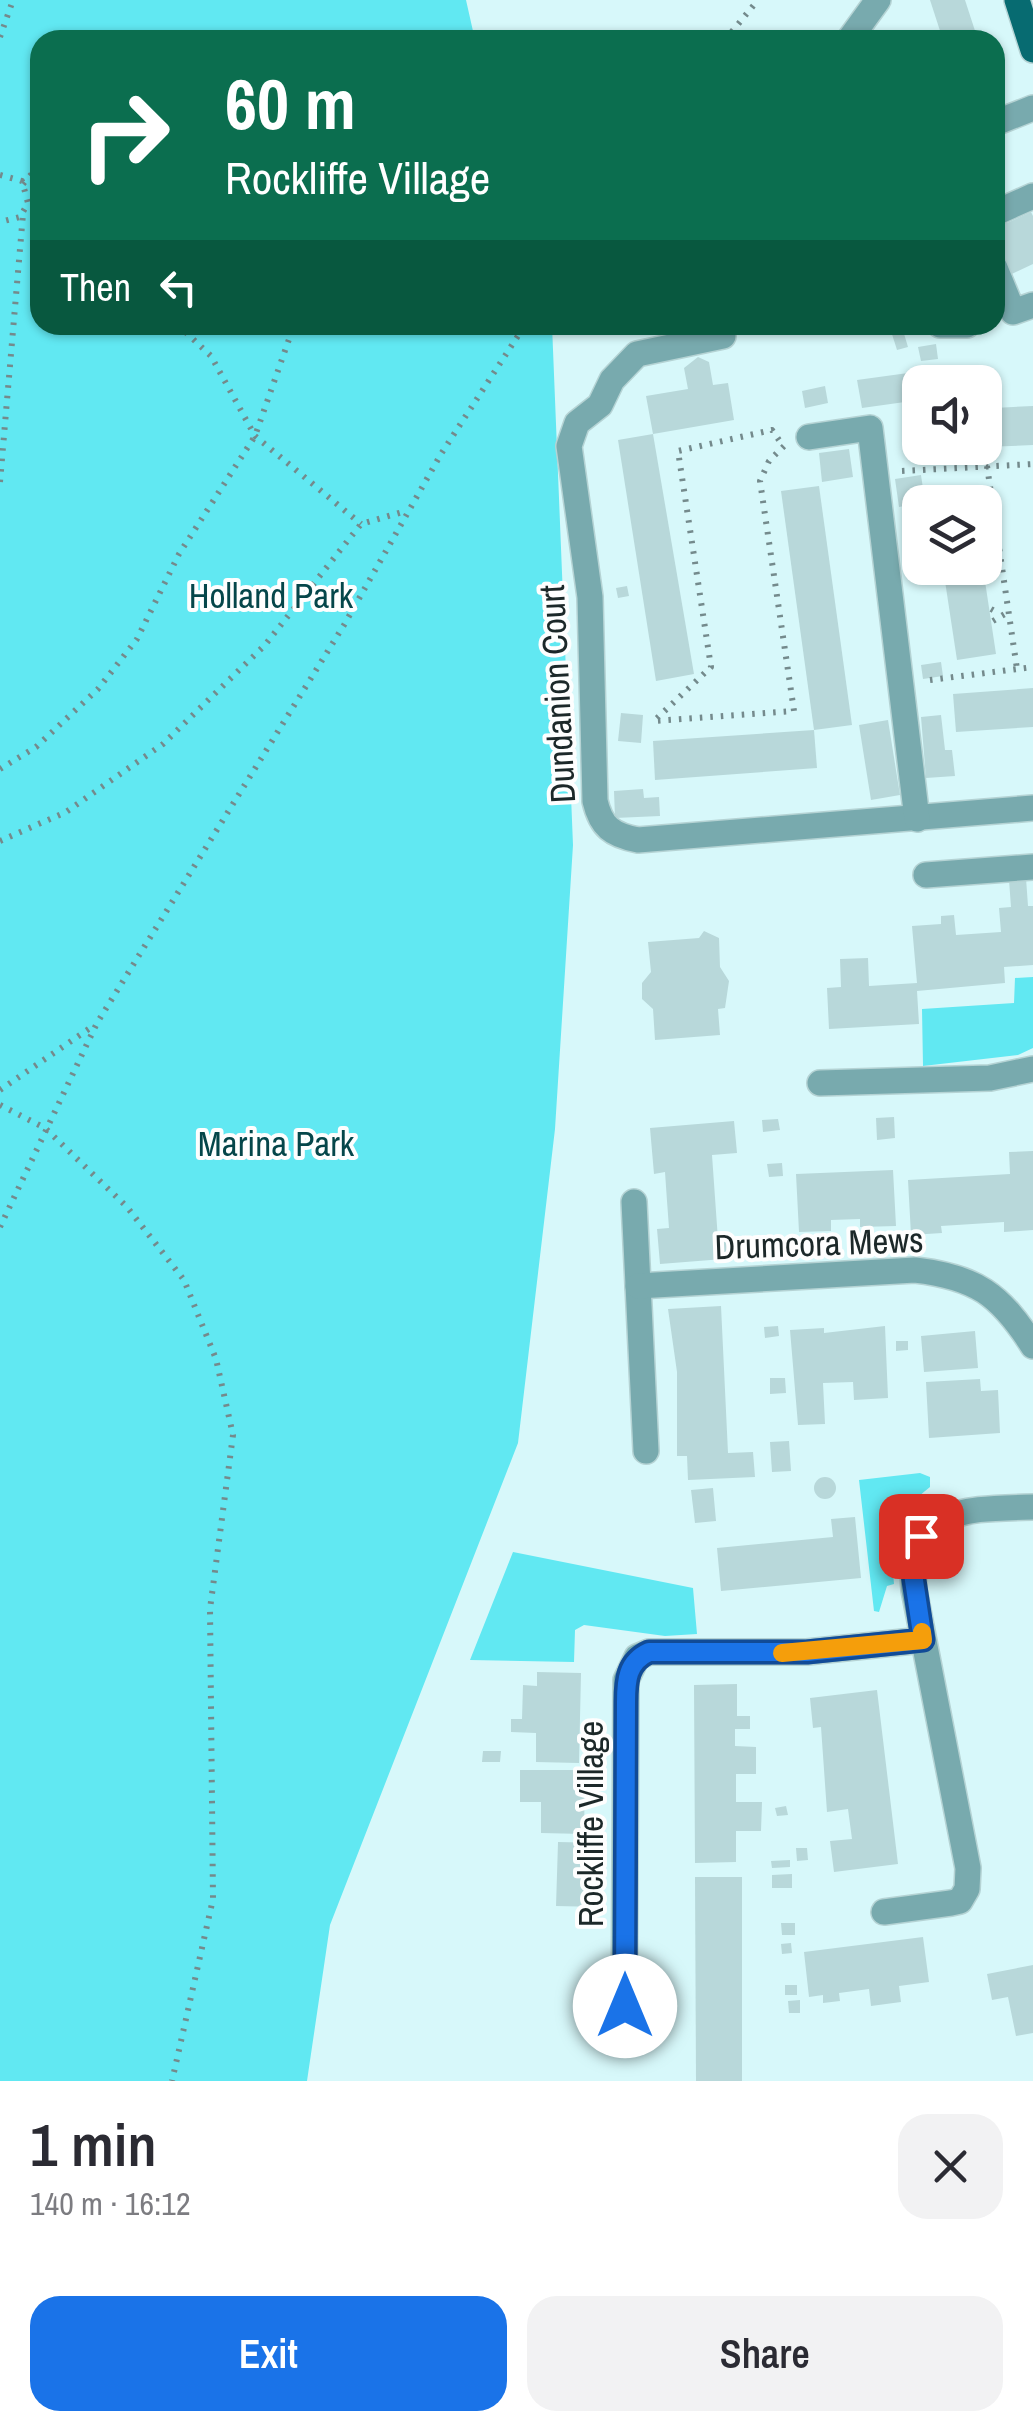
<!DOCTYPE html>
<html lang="en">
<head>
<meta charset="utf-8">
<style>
  body { margin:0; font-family:"Archivo Narrow",sans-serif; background:#f2f2f3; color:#2b2b33; height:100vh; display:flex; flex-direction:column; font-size:38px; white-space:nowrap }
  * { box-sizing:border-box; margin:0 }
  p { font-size:32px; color:#7c7c81 }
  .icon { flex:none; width:55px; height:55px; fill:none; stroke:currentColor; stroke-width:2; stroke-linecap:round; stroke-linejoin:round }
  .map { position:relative; height:2081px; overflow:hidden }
  .side { display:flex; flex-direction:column; background:#fff; flex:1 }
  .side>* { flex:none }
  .hud { position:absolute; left:30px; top:30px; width:975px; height:305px; border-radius:30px; box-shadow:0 2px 8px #0004; background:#0b6e4f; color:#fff; overflow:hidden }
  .buttons { position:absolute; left:902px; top:365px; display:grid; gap:20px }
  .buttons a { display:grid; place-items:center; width:100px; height:100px; border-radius:20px; background:#fff; box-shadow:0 2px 8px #0004; font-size:50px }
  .pin { position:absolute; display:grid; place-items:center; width:85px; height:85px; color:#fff; margin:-42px; border-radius:20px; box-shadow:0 5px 15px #0006 }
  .me { position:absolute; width:110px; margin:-55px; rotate:0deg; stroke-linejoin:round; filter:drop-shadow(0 0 8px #0008) }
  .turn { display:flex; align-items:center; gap:35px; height:210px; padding:0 30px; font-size:45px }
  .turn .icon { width:130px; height:130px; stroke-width:2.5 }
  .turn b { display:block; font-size:70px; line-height:85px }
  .then { display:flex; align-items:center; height:95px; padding:0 30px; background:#0003; gap:20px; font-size:38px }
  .round { display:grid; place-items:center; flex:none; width:105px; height:105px; border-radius:30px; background:#f2f2f3 }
  .head { display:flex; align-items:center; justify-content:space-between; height:170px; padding:0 30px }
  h1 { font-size:60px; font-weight:600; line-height:75px }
  .primary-button { display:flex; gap:20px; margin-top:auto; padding:20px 30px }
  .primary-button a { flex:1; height:115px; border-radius:30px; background:#1a73e8; color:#fff; font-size:40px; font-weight:600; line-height:115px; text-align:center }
  .primary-button a+a { background:#f2f2f3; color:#2b2b33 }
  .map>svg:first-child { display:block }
  .green { fill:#61e8f2 }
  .building { fill:#b8d8da }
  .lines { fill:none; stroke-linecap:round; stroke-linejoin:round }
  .minor-casing { stroke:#b5d3d4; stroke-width:28 }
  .major-casing { stroke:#b5d3d4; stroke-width:28 }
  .path { stroke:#748a8c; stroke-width:6; stroke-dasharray:2.5 8; stroke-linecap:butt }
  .minor { stroke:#78aaae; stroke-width:25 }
  .major { stroke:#076b71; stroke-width:25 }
  .route-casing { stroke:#114b97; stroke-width:25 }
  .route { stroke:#1a73e8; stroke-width:18 }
  .slow { stroke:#f59e0b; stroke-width:18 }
  .labels { text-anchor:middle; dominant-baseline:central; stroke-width:8; stroke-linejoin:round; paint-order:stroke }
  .park-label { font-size:35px; fill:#05464a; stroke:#fefefe }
  .street-label { font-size:35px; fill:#1c2829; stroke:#fefefe }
</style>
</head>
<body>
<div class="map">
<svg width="1033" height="2081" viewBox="0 0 1033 2081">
  <rect width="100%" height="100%" fill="#d7f8fa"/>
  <g class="green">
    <path d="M0 0H466L475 40H40V325H552L573 845 555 1129 518 1443 330 1925 307 2081H0Z"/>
    <path d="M1033 977V1048L1018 1055 923 1066 922 1009 1014 1003 1015 978Z"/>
    <path d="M920 1473 930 1477V1487C894 1515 890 1540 894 1584L887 1586 879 1612 874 1611 859 1480Z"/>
    <path d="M513 1552 693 1588 697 1634 665 1636 584 1625 575 1630 574 1662 470 1660Z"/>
  </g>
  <g class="building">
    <path d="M930 0H965L978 40H943Z"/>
    <path d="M995 196 1007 223 1031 212 1033 216V264L995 282Z"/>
    <path d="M902 327 908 347 897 350 891 331Z"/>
    <path d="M936 344 938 359 921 361 918 347Z"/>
    <path d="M698 357 709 362 713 385 728 383 734 420 653 434 646 396 688 389 684 368Z"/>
    <path d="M908 373 912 401 862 408 857 380Z"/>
    <path d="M825 386 828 403 805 408 802 391Z"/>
    <path d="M985 394H993L994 408 1033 406V445L985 447Z"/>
    <path d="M920 402V450H915L913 403Z"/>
    <path d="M653 434 694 674 656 681 618 440Z"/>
    <path d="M849 449 853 477 822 482 819 453Z"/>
    <path d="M921 475 925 502 899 507 895 479Z"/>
    <path d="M819 486 852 725 814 730 781 491Z"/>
    <path d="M971 496 972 502H940V500Z"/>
    <path d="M943 568H983L996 654 957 660Z"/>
    <path d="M627 586 629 596 618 598 616 588Z"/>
    <path d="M941 662 943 676 923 679 921 665Z"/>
    <path d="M1033 688V727L956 732 953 694Z"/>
    <path d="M621 713 643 715 641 743 618 741Z"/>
    <path d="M941 715 945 750H952L955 776 926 778 921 717Z"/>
    <path d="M888 720 900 795 871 800 859 725Z"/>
    <path d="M814 730 817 768 655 780 653 741Z"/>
    <path d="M643 789 644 798 659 797 660 816 615 818 614 791Z"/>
    <path d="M1026 878 1028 906H1033V965L1004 967 1005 983 917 991 919 1024 829 1029 827 988 841 987 840 959 868 958 869 986 917 983 912 926 941 924V916L954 915 956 935 1001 932 999 908 1011 907 1009 880Z"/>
    <path d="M704 931 719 938 720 967 729 981 725 1008 718 1009 720 1035 655 1040 653 1009 642 999V983L651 972 648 942 699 938Z"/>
    <path d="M894 1117 895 1138 877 1140 876 1118Z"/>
    <path d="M778 1119 780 1130 763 1132 762 1120Z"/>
    <path d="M734 1121 737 1153 712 1155 718 1240 732 1238 740 1250 736 1258 660 1264 657 1229 669 1228 667 1201 665 1172 654 1174 650 1128Z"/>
    <path d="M1033 1151V1230L1004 1232V1222L941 1226 942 1233 911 1235 908 1180 1010 1174 1009 1152Z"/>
    <path d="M782 1163 783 1176 769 1177 767 1164Z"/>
    <path d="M893 1170 896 1226 860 1227V1219L831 1220V1231L799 1232 796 1174Z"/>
    <path d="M721 1306 728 1453 753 1452 755 1477 688 1480 687 1456H677V1372L668 1309Z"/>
    <path d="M778 1326 779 1336 765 1338 764 1327Z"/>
    <path d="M885 1326 888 1398 854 1400 853 1382 823 1383 825 1424 798 1425 790 1330 824 1328V1333Z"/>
    <path d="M975 1331 978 1368 924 1372 921 1336Z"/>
    <path d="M896 1341H908V1350L896 1351Z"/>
    <path d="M770 1378H785L786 1393 770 1394Z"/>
    <path d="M980 1379 981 1391 998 1390 1000 1433 929 1438 926 1382Z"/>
    <path d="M789 1441 791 1471 772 1472 770 1442Z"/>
    <circle cx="825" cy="1488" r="11"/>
    <path d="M713 1488 716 1521 695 1523 691 1490Z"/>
    <path d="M855 1517 861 1578 721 1591 717 1548 833 1537 831 1519Z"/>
    <path d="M537 1672 581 1673 579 1763 536 1762V1733L511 1732V1719H522L523 1685 537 1686Z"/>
    <path d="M737 1684V1716H750V1729H735V1746L756 1747V1774H736V1802H762L761 1831H736V1862L695 1863 694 1685Z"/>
    <path d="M877 1690 898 1864 834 1872 830 1841 852 1839 848 1809 827 1812 821 1727 813 1728 810 1698Z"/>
    <path d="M483 1751H501L500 1762H482Z"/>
    <path d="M520 1770H585L584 1834 541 1833V1802H520Z"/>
    <path d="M786 1806 788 1815 777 1816 775 1808Z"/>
    <path d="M558 1842 601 1843 600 1907 556 1906Z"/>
    <path d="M796 1848H807L808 1860 797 1861Z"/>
    <path d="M790 1860V1867L772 1868 771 1861Z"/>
    <path d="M792 1874V1888H772V1875Z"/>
    <path d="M695 1877H742V2081H696Z"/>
    <path d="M781 1923H795V1935H782Z"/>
    <path d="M923 1937 929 1982 899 1986 901 2002 871 2006 869 1989 839 1993 840 2001 823 2003V1995L809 1997 804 1952Z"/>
    <path d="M791 1943 792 1953 782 1954 781 1944Z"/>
    <path d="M1033 1965V2033L1016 2036 1008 1997 992 2000 987 1974Z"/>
    <rect x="785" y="1985" width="12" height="10"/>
    <path d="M800 2000V2013H789L788 2001Z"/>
  </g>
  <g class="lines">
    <defs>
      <g id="minor">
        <path d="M849 40 878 0"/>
        <path d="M995 123 1033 108"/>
        <path d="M995 213 1033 196"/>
        <path d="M995 268 1013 312 1033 305"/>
        <path d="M940 325H967"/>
        <path d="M723 336 637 354 612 380 600 405 577 423 569 446 590 597 595 801C601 827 612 835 638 840L1033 808"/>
        <path d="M809 437 870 428 917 819"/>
        <path d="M926 875 1033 867"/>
        <path d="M820 1083 990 1078 1033 1069"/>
        <path d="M634 1202 646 1451"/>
        <path d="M638 1286 915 1270C976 1277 1000 1294 1033 1346"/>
        <path d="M884 1912 951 1903 960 1901 967 1889 968 1868 914 1590C906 1506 968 1509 1033 1507"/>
        <path d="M624 2042 626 1680 637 1657 649 1652H807L923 1640"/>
      </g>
      <path id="major" d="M1017 0 1033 50"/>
    </defs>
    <use href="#minor" class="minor-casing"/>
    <use href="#major" class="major-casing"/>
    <g class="path">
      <path d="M0 37 13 0"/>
      <path d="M725 40 758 0"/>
      <path d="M0 175 22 181 28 203 20 217 0 222"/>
      <path d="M23 184 40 164"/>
      <path d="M178 325 211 356 255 436 361 524"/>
      <path d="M779 440 772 430 678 451 711 667 654 721 794 711 760 481 769 461 784 446"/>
      <path d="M987 466 1017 669"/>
      <path d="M902 471 1033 464"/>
      <path d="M0 482 23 214"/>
      <path d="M985 537 997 534"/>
      <path d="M991 609 1000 614"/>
      <path d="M993 621 1008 612"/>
      <path d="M930 680 1033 667"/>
      <path d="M0 769 36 747 98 689 137 639 179 554 255 436 294 325"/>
      <path d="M0 841 66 812 163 744 265 645 361 524 406 511"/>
      <path d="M0 1090 93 1026"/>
      <path d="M0 1105 45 1128 127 1207 184 1280 216 1359 233 1435 210 1609 213 1899 172 2081"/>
      <path d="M0 1227 97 1023 344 625 441 454 525 325"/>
    </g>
    <use href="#minor" class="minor"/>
    <use href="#major" class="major"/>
  </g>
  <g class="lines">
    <defs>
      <path id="route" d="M625 2006 626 1702C626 1681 627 1662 649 1652H807L923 1640 912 1567 921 1536"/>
    </defs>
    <use href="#route" class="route-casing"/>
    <use href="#route" class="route"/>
    <path class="slow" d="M782 1653 923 1640 922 1632"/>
  </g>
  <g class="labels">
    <g class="park-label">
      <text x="271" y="595">Holland Park</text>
      <text x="276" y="1143">Marina Park</text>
    </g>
    <g class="street-label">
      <text transform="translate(557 694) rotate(-93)">Dundanion Court</text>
      <text transform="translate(819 1243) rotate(-2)">Drumcora Mews</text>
      <text transform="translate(590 1824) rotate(-90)">Rockliffe Village</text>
    </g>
  </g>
</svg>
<div class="buttons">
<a><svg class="icon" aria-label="sound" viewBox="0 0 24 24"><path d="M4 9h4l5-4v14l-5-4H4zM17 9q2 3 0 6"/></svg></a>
<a><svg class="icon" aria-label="layers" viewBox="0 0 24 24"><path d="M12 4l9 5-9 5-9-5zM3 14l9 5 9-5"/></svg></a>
</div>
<div class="pin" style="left:921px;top:1536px;background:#d93025"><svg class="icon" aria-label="arrive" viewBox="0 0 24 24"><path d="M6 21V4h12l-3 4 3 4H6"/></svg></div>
<svg class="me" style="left:625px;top:2006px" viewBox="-20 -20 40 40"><circle r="19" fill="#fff"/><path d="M0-13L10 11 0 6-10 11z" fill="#1a73e8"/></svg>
<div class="hud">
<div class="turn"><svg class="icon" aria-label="right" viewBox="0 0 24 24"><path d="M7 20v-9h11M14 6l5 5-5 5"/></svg><div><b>60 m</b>Rockliffe Village</div></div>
<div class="then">Then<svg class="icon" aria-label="left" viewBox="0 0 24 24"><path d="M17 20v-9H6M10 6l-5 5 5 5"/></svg></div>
</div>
</div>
<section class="side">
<div class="head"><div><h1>1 min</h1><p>140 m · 16:12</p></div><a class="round"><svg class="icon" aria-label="close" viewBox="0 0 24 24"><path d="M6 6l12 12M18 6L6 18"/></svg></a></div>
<div class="primary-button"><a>Exit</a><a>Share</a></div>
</section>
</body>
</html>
